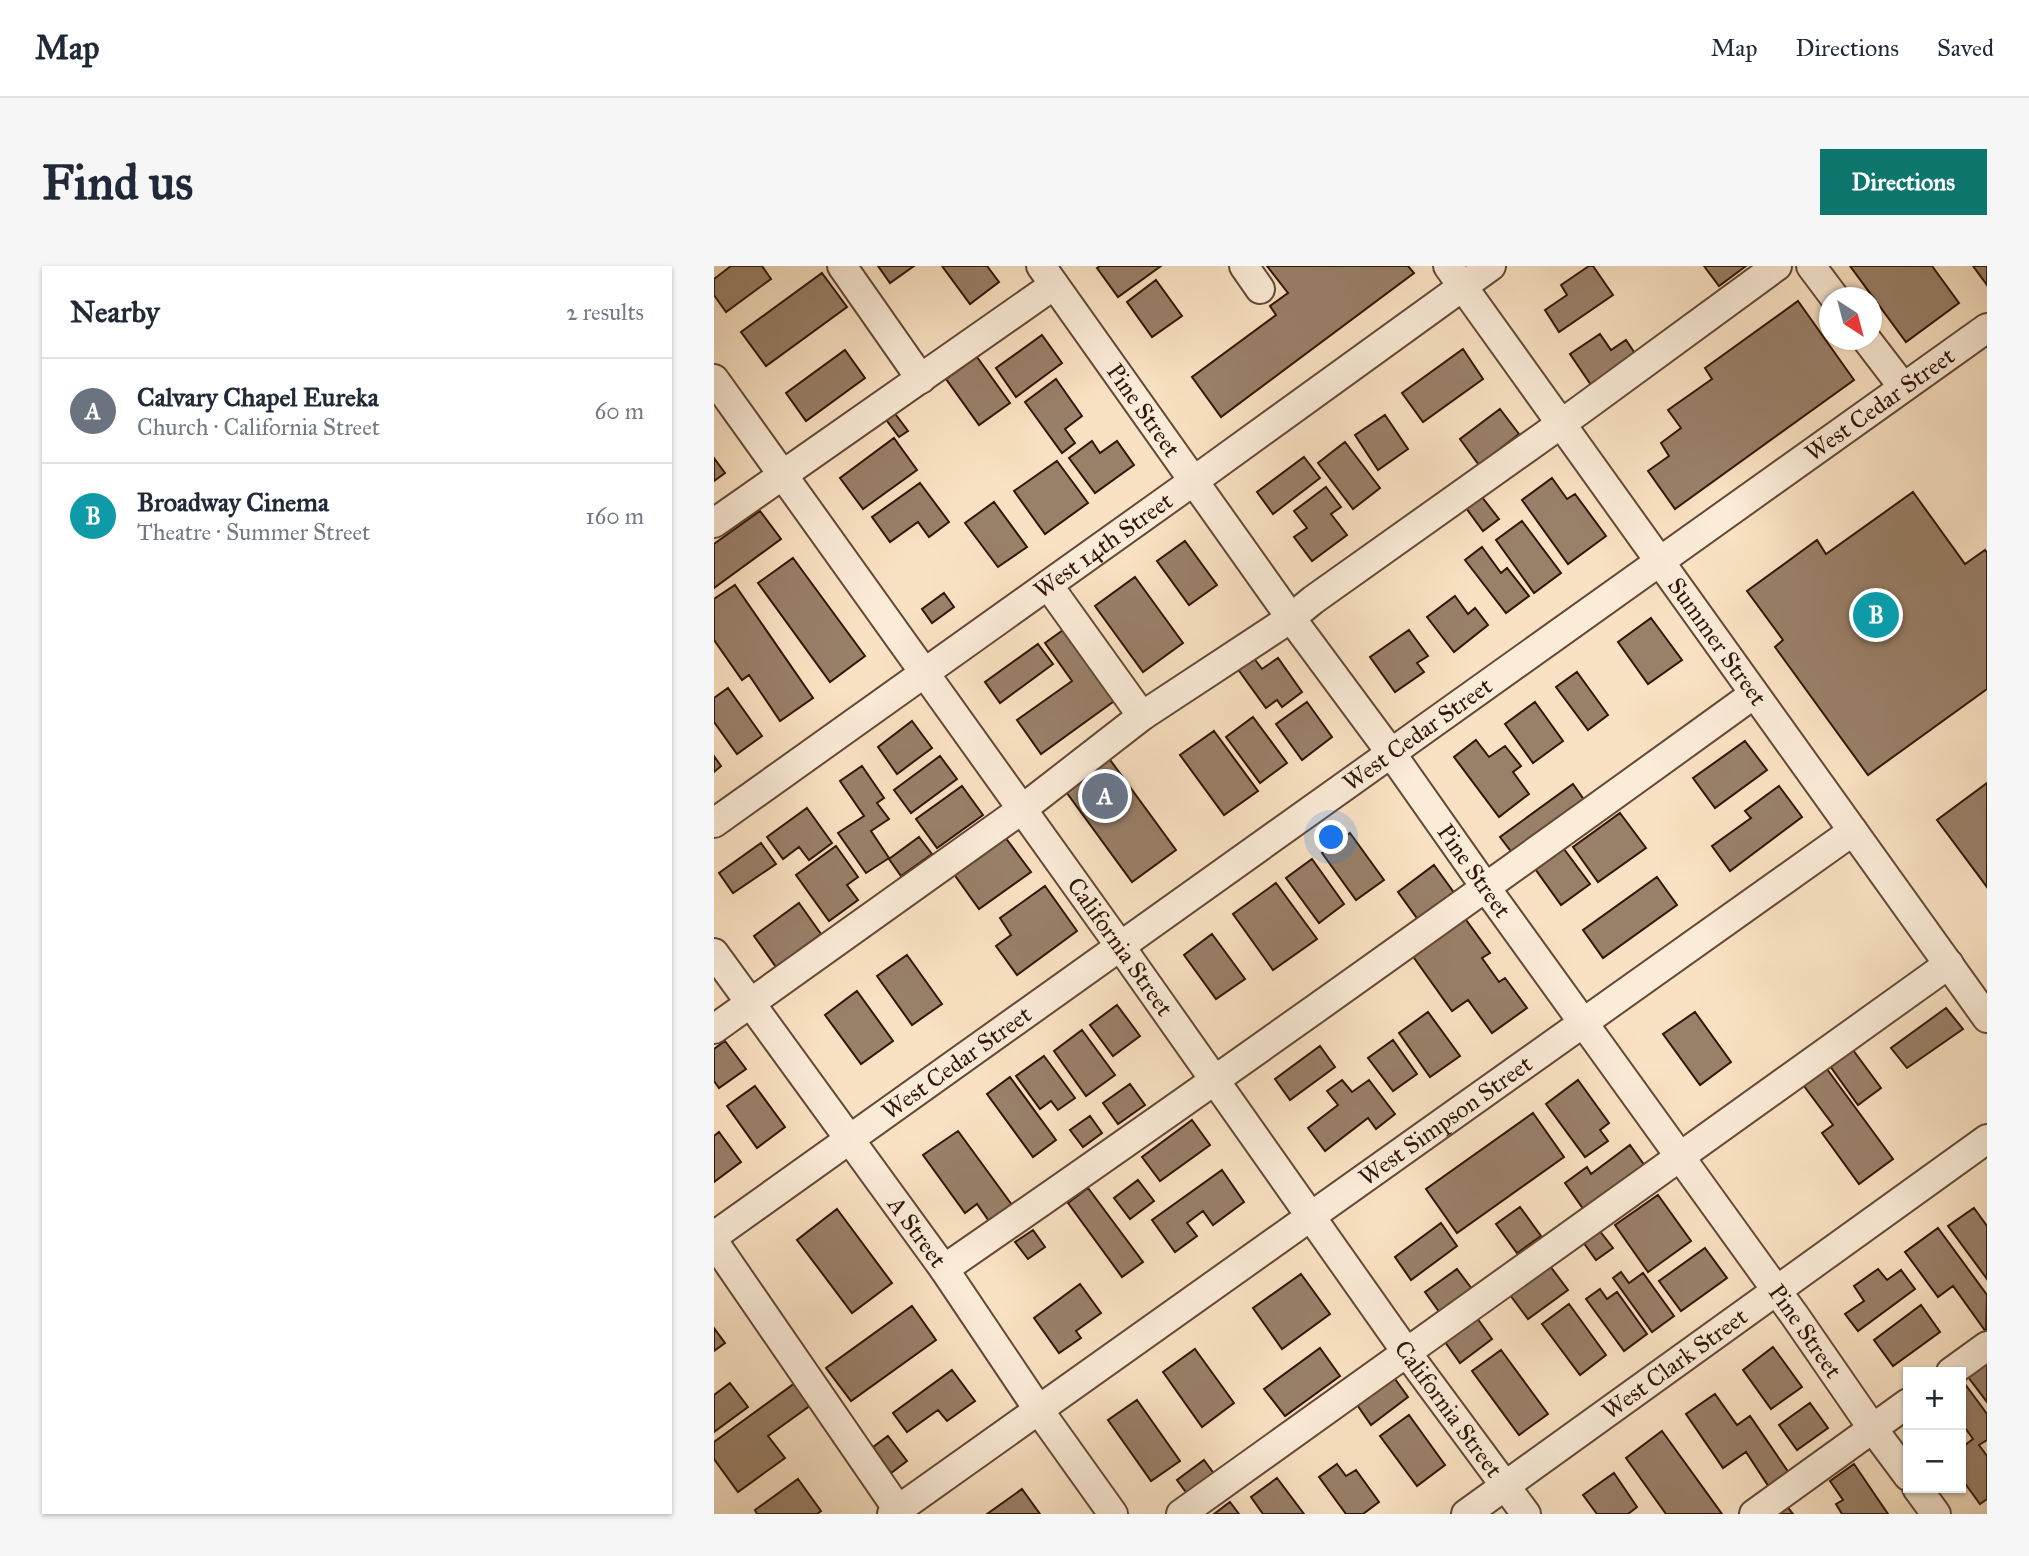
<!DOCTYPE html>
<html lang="en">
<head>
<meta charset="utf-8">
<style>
	body { margin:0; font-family:"IM FELL Great Primer",serif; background:#f6f6f7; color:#1f2937 }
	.controls { position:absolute; right:21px; bottom:21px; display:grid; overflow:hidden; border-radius:0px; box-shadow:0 2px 5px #0004 }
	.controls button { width:63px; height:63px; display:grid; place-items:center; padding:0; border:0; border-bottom:2px solid #e0e1e3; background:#fff; color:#1f2937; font:35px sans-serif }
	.compass { position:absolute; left:1105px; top:21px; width:63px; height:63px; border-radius:50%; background:#fff; box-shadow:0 2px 5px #0004; rotate:144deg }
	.you { position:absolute; left:618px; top:572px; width:24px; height:24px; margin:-18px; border:5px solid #fff; border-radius:50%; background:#1a73e8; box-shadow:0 0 0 10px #1a73e833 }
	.badge { display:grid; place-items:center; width:46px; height:46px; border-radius:50%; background:#0f766e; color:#fff; font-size:23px; font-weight:700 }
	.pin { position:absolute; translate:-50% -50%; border:4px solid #fff; box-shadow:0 2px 7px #0006 }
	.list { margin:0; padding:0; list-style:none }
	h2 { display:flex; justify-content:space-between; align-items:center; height:91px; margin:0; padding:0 28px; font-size:30px }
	h2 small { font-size:23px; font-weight:400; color:#747a83 }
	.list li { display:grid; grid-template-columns:46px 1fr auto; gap:21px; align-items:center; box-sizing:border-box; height:105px; padding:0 28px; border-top:2px solid #e0e1e3 }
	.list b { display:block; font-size:26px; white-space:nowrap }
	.list p { margin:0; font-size:23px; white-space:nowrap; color:#747a83 }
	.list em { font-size:23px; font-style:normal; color:#747a83 }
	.map { position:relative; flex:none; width:1273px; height:1248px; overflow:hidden; border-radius:0px }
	header { display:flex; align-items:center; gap:42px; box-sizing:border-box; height:98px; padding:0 35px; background:#fff; border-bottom:2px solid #e0e1e3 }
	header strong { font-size:33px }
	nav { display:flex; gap:38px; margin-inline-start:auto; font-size:24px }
	.intro { display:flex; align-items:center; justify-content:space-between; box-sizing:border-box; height:168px; padding:0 42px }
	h1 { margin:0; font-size:49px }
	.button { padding:18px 32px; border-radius:0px; background:#0f766e; color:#fff; font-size:24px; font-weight:700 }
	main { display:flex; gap:42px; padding:0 42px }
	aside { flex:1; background:#fff; border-radius:0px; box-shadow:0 2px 5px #0004 }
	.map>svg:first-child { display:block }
	.building { fill:#998069; stroke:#321507; stroke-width:2 }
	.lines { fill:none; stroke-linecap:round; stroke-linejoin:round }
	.minor-casing { stroke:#644836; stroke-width:32 }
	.minor { stroke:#fbecd8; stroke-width:28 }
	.labels { text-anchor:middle; stroke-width:5; stroke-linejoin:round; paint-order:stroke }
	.street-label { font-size:24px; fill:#321507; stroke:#fbecd8 }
</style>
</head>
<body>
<header>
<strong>Map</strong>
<nav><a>Map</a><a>Directions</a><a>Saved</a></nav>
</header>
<div class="intro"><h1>Find us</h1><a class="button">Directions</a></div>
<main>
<aside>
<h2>Nearby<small>2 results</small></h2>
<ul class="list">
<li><span class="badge" style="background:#6b7280">A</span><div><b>Calvary Chapel Eureka</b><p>Church · California Street</p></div><em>60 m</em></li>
<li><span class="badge" style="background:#0f9aa8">B</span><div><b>Broadway Cinema</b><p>Theatre · Summer Street</p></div><em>160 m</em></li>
</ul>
</aside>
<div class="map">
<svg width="1273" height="1248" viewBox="0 0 1273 1248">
	<rect width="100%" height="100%" fill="#f9e2c3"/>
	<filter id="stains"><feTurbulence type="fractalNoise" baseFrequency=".00286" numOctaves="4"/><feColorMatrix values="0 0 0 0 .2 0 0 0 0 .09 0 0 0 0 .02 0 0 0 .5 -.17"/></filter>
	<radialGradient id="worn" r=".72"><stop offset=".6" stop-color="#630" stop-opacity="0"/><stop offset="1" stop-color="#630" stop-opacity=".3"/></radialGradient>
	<path class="building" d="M 17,0 L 48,0 L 57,13 L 12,46 L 0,29 L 0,13 Z
		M 164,0 L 200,0 L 176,17 Z
		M 228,0 L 273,0 L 285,16 L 256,38 Z
		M 386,0 L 447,0 L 404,31 L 383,2 Z
		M 553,0 L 694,0 L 700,7 L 507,151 L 478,111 L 562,49 L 556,40 L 574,27 Z
		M 875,0 L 879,0 L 899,29 L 845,66 L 831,44 L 853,29 L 847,19 Z
		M 990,0 L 1032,0 L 1005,20 Z
		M 1136,0 L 1218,0 L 1245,37 L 1192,76 Z
		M 1259,0 L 1273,0 L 1273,19 Z
		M 108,7 L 133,41 L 52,100 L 27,66 Z
		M 442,14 L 468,50 L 438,71 L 413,36 Z
		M 1084,35 L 1140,114 L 961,243 L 934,205 L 955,190 L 947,177 L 967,162 L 954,144 L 998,113 L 991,102 Z
		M 886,68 L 897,84 L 912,74 L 926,95 L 877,119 L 856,88 Z
		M 328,69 L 348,97 L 302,131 L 282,102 Z
		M 749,83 L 769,113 L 709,156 L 688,127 Z
		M 131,84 L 151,112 L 92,155 L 72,127 Z
		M 263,91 L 296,137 L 265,159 L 232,113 Z
		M 342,113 L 368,150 L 351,163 L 361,177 L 348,187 L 311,136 Z
		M 786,143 L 805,168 L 765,199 L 746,173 Z
		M 179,145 L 194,165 L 185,171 L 170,151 Z
		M 671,149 L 694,183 L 664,204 L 641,169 Z
		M 180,172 L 203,204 L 149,243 L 126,212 Z
		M 378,175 L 386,187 L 403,175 L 420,199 L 381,227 L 355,192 Z
		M 631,176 L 666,222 L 639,243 L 604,197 Z
		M 590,191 L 606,212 L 559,248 L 543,226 Z
		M 0,192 L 11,207 L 0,215 Z
		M 343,195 L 374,237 L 331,268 L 300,225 Z
		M 838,212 L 853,233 L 861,228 L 892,270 L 854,298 L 808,234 Z
		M 206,217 L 235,256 L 215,271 L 204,256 L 176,276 L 158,251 Z
		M 612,221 L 627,241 L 617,248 L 633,269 L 598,295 L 580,271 L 593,262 L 580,245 Z
		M 1199,226 L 1251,298 L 1271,284 L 1273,287 L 1273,423 L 1154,509 L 1061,381 L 1069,374 L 1033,325 L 1103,274 L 1112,288 Z
		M 768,231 L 785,253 L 769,265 L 752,242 Z
		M 280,236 L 313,281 L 284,301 L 251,257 Z
		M 46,245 L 67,273 L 0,322 L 0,278 Z
		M 808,255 L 847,307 L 820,327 L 782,274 Z
		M 471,275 L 503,319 L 475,339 L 443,295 Z
		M 768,281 L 787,307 L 793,302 L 815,330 L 792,347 L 751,294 Z
		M 79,292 L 151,390 L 116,416 L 44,317 Z
		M 421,311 L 469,377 L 429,406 L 381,340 Z
		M 21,319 L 99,432 L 66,455 L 35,409 L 28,414 L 0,374 L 0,333 Z
		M 230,327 L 240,341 L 218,357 L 208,343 Z
		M 741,330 L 754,348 L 761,342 L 774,359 L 740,386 L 713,351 Z
		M 937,352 L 968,394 L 934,418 L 904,376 Z
		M 352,362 L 403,433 L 327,488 L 303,454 L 358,415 L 331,377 Z
		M 695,364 L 714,390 L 703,397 L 710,406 L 681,426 L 656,391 Z
		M 324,378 L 339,398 L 286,437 L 271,416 Z
		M 539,391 L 548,403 L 564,392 L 588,426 L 568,441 L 563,434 L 552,442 L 523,402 Z
		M 863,406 L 894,449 L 874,464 L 842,421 Z
		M 14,422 L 48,470 L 23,488 L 0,456 L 0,432 Z
		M 593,436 L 618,471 L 588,494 L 562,458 Z
		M 821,436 L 849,475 L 819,497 L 791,458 Z
		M 539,451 L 573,497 L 546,517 L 512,471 Z
		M 198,455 L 218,482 L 183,508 L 164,481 Z
		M 500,465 L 544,525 L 510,549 L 466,489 Z
		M 762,474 L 775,491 L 791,480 L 807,500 L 799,506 L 815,528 L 785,551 L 740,491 Z
		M 1031,475 L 1053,504 L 1001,542 L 979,512 Z
		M 0,490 L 7,500 L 0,506 Z
		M 226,490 L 243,513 L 197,547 L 180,524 Z
		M 394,491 L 462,584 L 418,616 L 350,523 Z
		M 148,500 L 170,532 L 163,537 L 175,553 L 157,565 L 175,592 L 152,607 L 124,567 L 150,550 L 126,515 Z
		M 1273,517 L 1273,621 L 1223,554 Z
		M 859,518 L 871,535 L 799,588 L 786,571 Z
		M 248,520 L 269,549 L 223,582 L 202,553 Z
		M 1065,520 L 1088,551 L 1016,605 L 998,580 L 1037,552 L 1031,545 Z
		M 93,542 L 118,577 L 95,594 L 85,581 L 69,593 L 53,571 Z
		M 906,547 L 932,582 L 884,616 L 859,581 Z
		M 288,567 L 317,606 L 265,643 L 237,604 Z
		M 636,567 L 670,614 L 642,634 L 608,587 Z
		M 205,571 L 218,588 L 187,610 L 175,593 Z
		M 47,577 L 62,598 L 19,627 L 5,607 Z
		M 847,579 L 876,618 L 847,639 L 819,600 Z
		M 122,580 L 144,611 L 133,619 L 144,634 L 115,655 L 82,609 Z
		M 598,593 L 630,638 L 605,657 L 572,612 Z
		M 720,599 L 741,628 L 705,655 L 684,626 Z
		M 943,611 L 963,639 L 889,692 L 869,664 Z
		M 562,617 L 603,673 L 559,704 L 519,648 Z
		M 331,620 L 363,665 L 303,709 L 282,680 L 297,669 L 286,652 Z
		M 85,637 L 107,668 L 62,701 L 40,670 Z
		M 750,651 L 776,687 L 768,692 L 785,716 L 791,712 L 813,742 L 778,767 L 754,734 L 738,745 L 698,689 Z
		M 498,668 L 531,713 L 502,733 L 470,689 Z
		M 193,689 L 228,738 L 198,759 L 163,710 Z
		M 143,725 L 179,775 L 147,798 L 111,749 Z
		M 403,739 L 426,770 L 399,790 L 376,759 Z
		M 1232,742 L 1249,763 L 1193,802 L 1177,782 Z
		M 714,746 L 746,790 L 716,811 L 685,767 Z
		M 981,746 L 1017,796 L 986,819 L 949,768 Z
		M 368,764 L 401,809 L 372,830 L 340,785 Z
		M 679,774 L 703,808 L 679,825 L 654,792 Z
		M 11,775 L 32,803 L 5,822 L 0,815 L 0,783 Z
		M 606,780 L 621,801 L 576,834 L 561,813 Z
		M 1139,784 L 1167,822 L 1144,839 L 1116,800 Z
		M 330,790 L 361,832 L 344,844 L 337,835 L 326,843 L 302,810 Z
		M 1110,799 L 1179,893 L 1145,918 L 1108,867 L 1119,859 L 1087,816 Z
		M 296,811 L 342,874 L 319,891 L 273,828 Z
		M 628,814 L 638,826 L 655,814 L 681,848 L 662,863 L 654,852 L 611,885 L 594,862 L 624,839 L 613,825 Z
		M 864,814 L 895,857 L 886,864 L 894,875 L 871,891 L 832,838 Z
		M 416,818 L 431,839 L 404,858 L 389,837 Z
		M 41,820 L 71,861 L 43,882 L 13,840 Z
		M 819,847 L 850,891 L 743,967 L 712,923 Z
		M 376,850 L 388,867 L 369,881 L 356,864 Z
		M 478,854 L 496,879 L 446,915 L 428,891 Z
		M 244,865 L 298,939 L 275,955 L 263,938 L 251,947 L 209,889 Z
		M 5,866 L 27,896 L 0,916 L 0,870 Z
		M 916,879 L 931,900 L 870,944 L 851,917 L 873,901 L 877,908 Z
		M 508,904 L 530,936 L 499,959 L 489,945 L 473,957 L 483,970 L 461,986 L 438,954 Z
		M 424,914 L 440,935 L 416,953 L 400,932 Z
		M 374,922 L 429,996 L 408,1011 L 354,937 Z
		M 944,929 L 977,975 L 934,1006 L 901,959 Z
		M 806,941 L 827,970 L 803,987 L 782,958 Z
		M 1260,942 L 1273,960 L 1273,1013 L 1234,960 Z
		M 123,943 L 178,1017 L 138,1047 L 83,974 Z
		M 727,957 L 743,980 L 697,1014 L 681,991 Z
		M 1224,962 L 1273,1029 L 1272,1066 L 1239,1020 L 1224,1031 L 1191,986 Z
		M 319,964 L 331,981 L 314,993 L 301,976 Z
		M 885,964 L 899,982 L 882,994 L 869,976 Z
		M 991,982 L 1013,1012 L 967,1045 L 945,1015 Z
		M 836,1000 L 854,1024 L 814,1053 L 796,1029 Z
		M 743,1003 L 758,1023 L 726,1047 L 711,1026 Z
		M 1164,1003 L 1173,1014 L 1187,1004 L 1201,1023 L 1144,1065 L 1131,1048 L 1150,1035 L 1140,1020 Z
		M 907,1006 L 915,1017 L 929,1007 L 960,1050 L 938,1066 L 899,1012 Z
		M 587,1008 L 616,1048 L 568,1083 L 539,1042 Z
		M 366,1018 L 387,1047 L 362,1065 L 367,1072 L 345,1087 L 320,1052 Z
		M 886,1023 L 893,1033 L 903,1026 L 933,1068 L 910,1085 L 872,1033 Z
		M 855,1038 L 892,1089 L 866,1109 L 828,1058 Z
		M 1207,1039 L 1226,1066 L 1179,1100 L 1160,1074 Z
		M 198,1040 L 222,1074 L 137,1135 L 112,1102 Z
		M 763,1052 L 778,1073 L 746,1097 L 731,1076 Z
		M 0,1062 L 11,1077 L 0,1085 Z
		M 1059,1081 L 1088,1121 L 1057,1143 L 1029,1104 Z
		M 606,1082 L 626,1110 L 571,1150 L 550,1123 Z
		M 481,1083 L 520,1137 L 488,1161 L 449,1106 Z
		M 787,1084 L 834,1148 L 805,1169 L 758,1105 Z
		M 1273,1097 L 1273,1136 L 1254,1111 Z
		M 238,1104 L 261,1135 L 233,1155 L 224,1144 L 193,1166 L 179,1147 Z
		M 676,1106 L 694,1131 L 657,1159 L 639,1133 Z
		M 1248,1114 L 1273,1148 L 1273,1174 L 1265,1179 L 1273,1190 L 1273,1233 L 1266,1238 L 1247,1212 L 1247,1182 L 1259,1173 L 1247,1156 Z
		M 16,1117 L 34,1141 L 0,1166 L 0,1129 Z
		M 81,1117 L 97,1139 L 54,1170 L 71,1192 L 24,1226 L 0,1193 L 0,1176 Z
		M 1001,1128 L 1023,1159 L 1036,1150 L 1075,1207 L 1055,1221 L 1032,1186 L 1009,1202 L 972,1148 Z
		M 423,1134 L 466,1195 L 437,1215 L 394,1154 Z
		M 1096,1137 L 1114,1162 L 1083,1184 L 1065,1159 Z
		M 695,1149 L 731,1199 L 703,1220 L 666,1170 Z
		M 948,1165 L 1008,1248 L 952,1248 L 912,1192 Z
		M 174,1170 L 193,1195 L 177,1207 L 159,1181 Z
		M 490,1194 L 501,1209 L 474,1229 L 463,1214 Z
		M 623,1198 L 632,1210 L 642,1204 L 665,1236 L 649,1248 L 632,1248 L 605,1211 Z
		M 1140,1198 L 1174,1248 L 1128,1248 L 1122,1238 L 1129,1234 L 1116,1215 Z
		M 900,1207 L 923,1241 L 914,1248 L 883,1248 L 869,1229 Z
		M 563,1212 L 590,1248 L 549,1248 L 537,1231 Z
		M 84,1213 L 107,1245 L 103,1248 L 43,1248 L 41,1244 Z
		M 308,1223 L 326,1248 L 273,1248 Z
		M 516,1236 L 525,1248 L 500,1248 Z
		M 1072,1239 L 1079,1248 L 1060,1248 Z"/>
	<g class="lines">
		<defs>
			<g id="minor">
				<path d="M 128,0 L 207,113"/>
				<path id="s1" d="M 327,0 L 577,352 L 677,487 L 772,622 L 1081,1050 L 1159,1163 L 1194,1210"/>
				<path d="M 530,0 L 546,23"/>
				<path id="s2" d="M 734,0 L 1273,752"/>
				<path d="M 1097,0 L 1121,32"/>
				<path d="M 1153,74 L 1189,121"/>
				<path id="s3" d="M 0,113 L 406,680 L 693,1087 L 812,1248"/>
				<path d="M 0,257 L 340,19"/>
				<path d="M 334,319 L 428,450"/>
				<path id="s4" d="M 0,557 L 481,214 L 777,0"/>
				<path id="s5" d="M 0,687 L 230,1003 L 324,1143 L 399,1248"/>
				<path d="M 0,763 L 307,544 L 428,450 L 577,352 L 599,334 L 865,145 L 1063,0"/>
				<path id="s6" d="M 0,970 L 1273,62"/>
				<path d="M 0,976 L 187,1248"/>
				<path d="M 230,1003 C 503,815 772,622 1040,428"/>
				<path d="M 1237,1106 L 1273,1080"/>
				<path d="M 1203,1222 L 1222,1248"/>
				<path id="s7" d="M 178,1248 L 1139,565"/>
				<path d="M 467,1248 L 1235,698"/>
				<path id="s8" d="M 752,1248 L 1273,873"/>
				<path d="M 1040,1248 L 1194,1137"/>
			</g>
		</defs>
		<use href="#minor" class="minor-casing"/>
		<use href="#minor" class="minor"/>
	</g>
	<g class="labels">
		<g class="street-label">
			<text dy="8" stroke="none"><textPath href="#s6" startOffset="1432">West Cedar Street</textPath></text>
			<text dy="8" stroke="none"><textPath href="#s1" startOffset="177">Pine Street</textPath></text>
			<text dy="8" stroke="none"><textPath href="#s4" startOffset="478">West 14th Street</textPath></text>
			<text dy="8" stroke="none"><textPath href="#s2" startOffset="462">Summer Street</textPath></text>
			<text dy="8" stroke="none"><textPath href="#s6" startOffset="864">West Cedar Street</textPath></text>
			<text dy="8" stroke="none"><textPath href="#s1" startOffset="744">Pine Street</textPath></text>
			<text dy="8" stroke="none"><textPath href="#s3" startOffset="698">California Street</textPath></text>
			<text dy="8" stroke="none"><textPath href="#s6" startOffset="298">West Cedar Street</textPath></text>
			<text dy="8" stroke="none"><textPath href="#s7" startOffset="679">West Simpson Street</textPath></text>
			<text dy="8" stroke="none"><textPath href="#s5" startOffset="345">A Street</textPath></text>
			<text dy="8" stroke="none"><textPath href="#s1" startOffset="1311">Pine Street</textPath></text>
			<text dy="8" stroke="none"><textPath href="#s8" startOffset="257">West Clark Street</textPath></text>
			<text dy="8" stroke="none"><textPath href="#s3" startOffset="1265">California Street</textPath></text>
		</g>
	</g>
	<rect width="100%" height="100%" filter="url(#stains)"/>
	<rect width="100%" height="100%" fill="url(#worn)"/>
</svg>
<div class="controls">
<button>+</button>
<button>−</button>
</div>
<svg class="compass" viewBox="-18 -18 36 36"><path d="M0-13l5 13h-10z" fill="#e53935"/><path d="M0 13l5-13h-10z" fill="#747a83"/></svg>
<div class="you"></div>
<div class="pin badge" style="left:391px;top:530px;background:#6b7280">A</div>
<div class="pin badge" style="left:1162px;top:349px;background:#0f9aa8">B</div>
</div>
</main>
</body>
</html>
